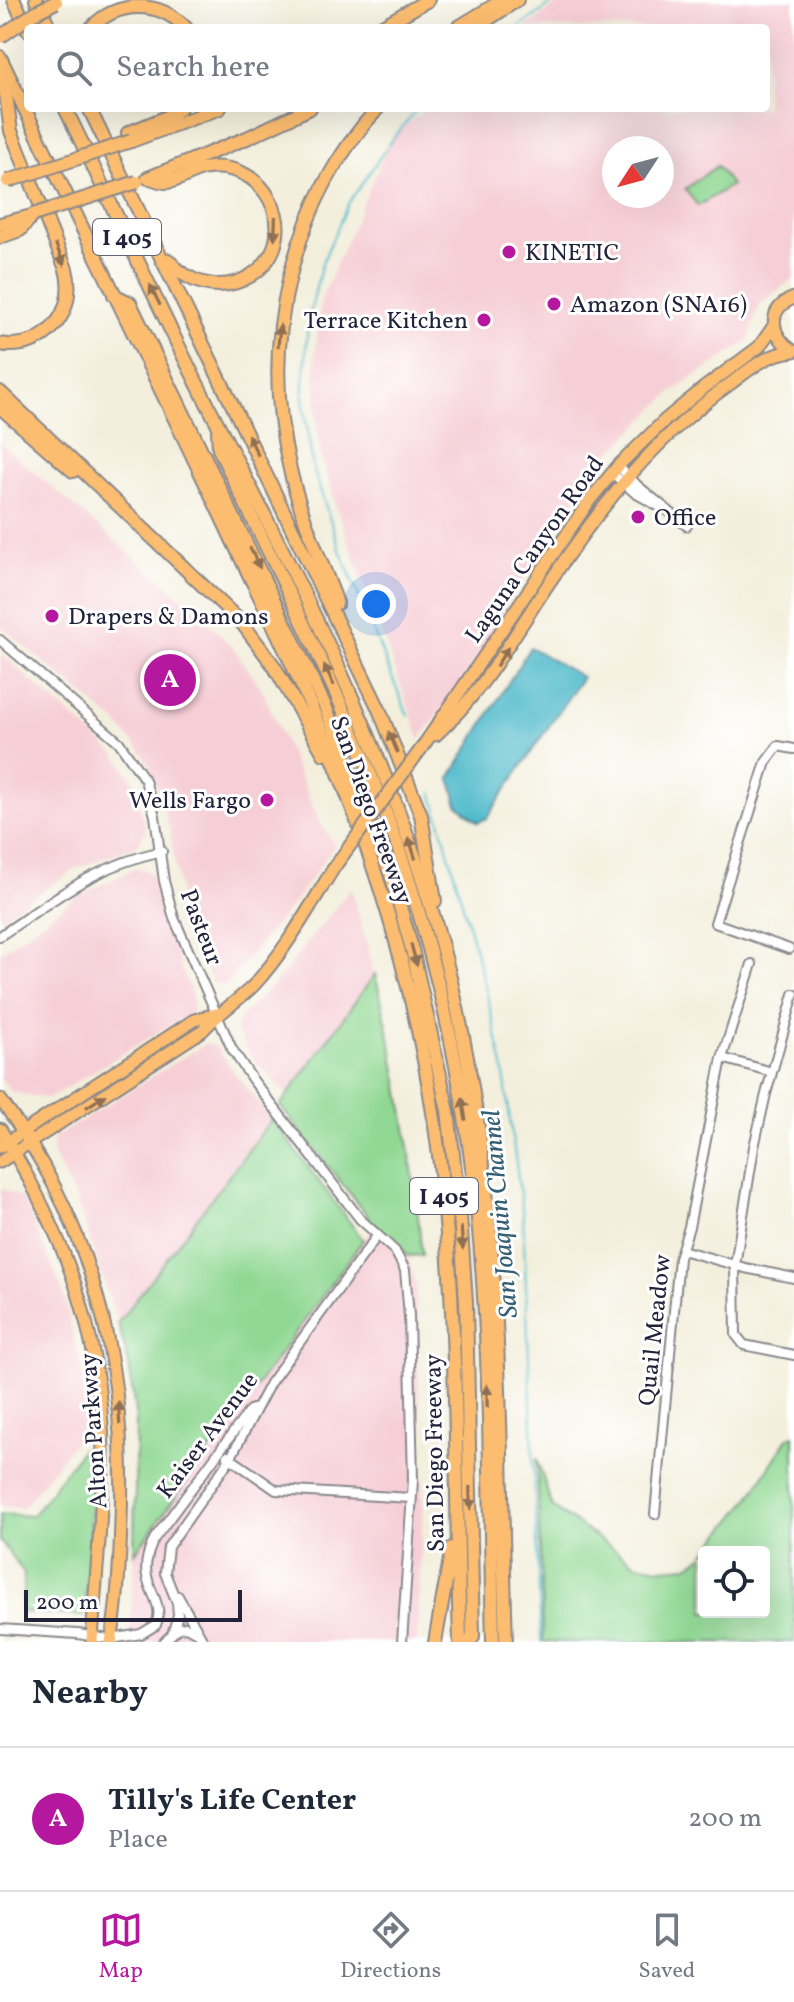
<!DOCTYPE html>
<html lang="en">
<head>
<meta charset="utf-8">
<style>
	body { margin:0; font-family:Vollkorn,serif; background:#f2f2f3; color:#1f2937 }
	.controls { position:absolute; right:24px; bottom:24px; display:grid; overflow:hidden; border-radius:8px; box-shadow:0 8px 32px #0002 }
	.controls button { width:72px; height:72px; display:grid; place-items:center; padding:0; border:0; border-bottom:2px solid #e0e1e3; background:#fff; color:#1f2937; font:40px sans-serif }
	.compass { position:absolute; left:602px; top:136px; width:72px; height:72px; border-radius:50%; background:#fff; box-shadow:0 8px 32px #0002; rotate:234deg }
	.scale { position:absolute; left:24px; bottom:20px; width:218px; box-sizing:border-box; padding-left:8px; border:4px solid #22223b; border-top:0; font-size:22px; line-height:28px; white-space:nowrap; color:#22223b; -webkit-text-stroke:6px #fff; paint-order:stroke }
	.you { position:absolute; left:376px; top:604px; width:28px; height:28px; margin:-20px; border:6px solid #fff; border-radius:50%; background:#1a73e8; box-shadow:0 0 0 12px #1a73e833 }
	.badge { display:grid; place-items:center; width:52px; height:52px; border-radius:50%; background:#b5179e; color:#fff; font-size:26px; font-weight:700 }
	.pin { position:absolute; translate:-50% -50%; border:4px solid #fff; box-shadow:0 2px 8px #0006 }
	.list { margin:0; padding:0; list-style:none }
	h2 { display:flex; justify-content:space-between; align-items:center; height:104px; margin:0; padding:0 32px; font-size:34px }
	h2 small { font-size:26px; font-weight:400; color:#747a83 }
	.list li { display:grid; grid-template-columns:52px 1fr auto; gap:24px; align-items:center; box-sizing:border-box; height:144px; padding:0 32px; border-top:2px solid #e0e1e3 }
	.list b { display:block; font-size:30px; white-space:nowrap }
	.list p { margin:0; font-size:26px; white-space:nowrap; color:#747a83 }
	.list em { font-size:26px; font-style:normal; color:#747a83 }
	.icon { flex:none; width:44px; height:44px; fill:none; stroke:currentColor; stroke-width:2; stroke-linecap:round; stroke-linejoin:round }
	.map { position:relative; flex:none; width:794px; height:1642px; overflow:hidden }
	.search { position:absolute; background:#fff; box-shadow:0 8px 32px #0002; left:24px; right:24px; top:24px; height:88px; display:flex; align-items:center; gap:20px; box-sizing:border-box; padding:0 28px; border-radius:8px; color:#747a83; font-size:30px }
	.sheet { height:248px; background:#fff }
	nav { display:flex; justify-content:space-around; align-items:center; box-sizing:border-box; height:112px; border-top:2px solid #e0e1e3; background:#fff; font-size:22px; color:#747a83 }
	nav a { display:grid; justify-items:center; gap:4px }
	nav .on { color:#b5179e }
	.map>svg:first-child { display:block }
	.built { fill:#f6cfd6; fill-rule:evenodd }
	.green { fill:#90d893; stroke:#597d67; stroke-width:2 }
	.water { fill:#4db9ca; stroke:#386e82; stroke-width:2 }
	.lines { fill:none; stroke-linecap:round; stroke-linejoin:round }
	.stream { stroke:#4db9ca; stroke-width:2 }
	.minor-casing { stroke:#8a888c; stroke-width:12 }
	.major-casing { stroke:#8a888c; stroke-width:15 }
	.highway-casing { stroke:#8a888c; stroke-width:16 }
	.minor { stroke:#fff; stroke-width:8 }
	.major { stroke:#fcbd6f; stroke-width:11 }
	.highway { stroke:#fcbd6f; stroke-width:12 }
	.major-bridge-casing { stroke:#8a888c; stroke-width:15; stroke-linecap:butt }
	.highway-bridge-casing { stroke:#8a888c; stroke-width:16; stroke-linecap:butt }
	.major-bridge { stroke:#fcbd6f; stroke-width:11 }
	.highway-bridge { stroke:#fcbd6f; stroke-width:12 }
	.oneway { fill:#8f7055 }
	.poi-dot { fill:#b5179e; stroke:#fff; stroke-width:3 }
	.labels { text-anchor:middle; stroke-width:6; stroke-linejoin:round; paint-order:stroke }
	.shield { fill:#fff; stroke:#646476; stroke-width:2 }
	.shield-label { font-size:22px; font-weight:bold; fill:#22223b }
	.poi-label { font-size:24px; fill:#22223b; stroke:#fff; text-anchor:start }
	.street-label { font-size:24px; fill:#22223b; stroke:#fff }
	.water-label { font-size:26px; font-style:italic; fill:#335e74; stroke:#fff }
</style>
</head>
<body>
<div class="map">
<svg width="794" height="1642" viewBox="0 0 794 1642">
	<rect width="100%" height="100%" fill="#fff"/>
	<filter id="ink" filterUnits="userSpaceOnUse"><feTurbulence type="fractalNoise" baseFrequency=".0125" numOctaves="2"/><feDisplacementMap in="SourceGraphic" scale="16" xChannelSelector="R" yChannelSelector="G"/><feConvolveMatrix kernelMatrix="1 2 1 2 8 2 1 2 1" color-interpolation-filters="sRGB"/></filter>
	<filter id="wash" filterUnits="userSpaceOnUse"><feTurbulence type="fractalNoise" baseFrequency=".006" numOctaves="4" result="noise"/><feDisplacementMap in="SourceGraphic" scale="32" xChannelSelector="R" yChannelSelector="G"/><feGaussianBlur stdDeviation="1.8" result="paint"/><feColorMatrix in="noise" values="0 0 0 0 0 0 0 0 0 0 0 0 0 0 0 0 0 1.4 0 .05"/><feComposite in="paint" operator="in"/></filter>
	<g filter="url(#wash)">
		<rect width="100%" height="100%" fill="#f3efdc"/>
		<path class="built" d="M 563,0 L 794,0 L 794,278 L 759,305 L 748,341 L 672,392 L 612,451 L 550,534 L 466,675 L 420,739 L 336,506 L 320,452 L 316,407 L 315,354 L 321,300 L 392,136 L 428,108 L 766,108 L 766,28 L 524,28 ZM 614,148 L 662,148 L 662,196 L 614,196 Z
			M 0,443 L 195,609 L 234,649 L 261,687 L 320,823 L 335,845 L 292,905 L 225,986 L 212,982 L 193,937 L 181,900 L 169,826 L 150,766 L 140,750 L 115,721 L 0,626 Z
			M 0,653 L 115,754 L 133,780 L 146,832 L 137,845 L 76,869 L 0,919 Z
			M 135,869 L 146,870 L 152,877 L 159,910 L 193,999 L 193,1011 L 48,1099 L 12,1092 L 0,1078 L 0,953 L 79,895 Z
			M 351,888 L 375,974 L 287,1094 L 253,1059 L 236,1030 L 240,1017 L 279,979 Z
			M 206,1043 L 216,1046 L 233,1071 L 272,1119 L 118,1323 L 76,1199 L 52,1153 L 54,1138 Z
			M 0,1188 L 23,1198 L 62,1289 L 93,1418 L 23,1508 L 0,1506 Z
			M 376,1226 L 392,1239 L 408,1256 L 416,1287 L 423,1508 L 417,1642 L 130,1642 L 134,1554 L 363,1240 Z"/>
		<path class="green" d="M 717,166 L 731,185 L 698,206 L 685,189 Z
			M 375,974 C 398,1067 413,1159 422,1255 L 408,1256 L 392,1239 L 376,1226 L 280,1106 Z
			M 272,1119 L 363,1240 L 134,1554 L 136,1421 L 129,1365 L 118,1323 Z
			M 794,1435 L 794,1642 L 543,1642 L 537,1458 L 552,1507 L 636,1564 L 661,1568 L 688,1566 L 704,1555 L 704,1612 L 764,1612 L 764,1552 L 706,1552 L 749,1499 L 788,1438 Z
			M 83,1448 L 96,1448 L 84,1616 L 22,1612 L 24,1573 L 0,1541 L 0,1514 L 32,1516 Z"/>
		<path class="water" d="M 530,647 L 582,677 L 487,818 L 478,822 L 458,805 L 450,778 Z"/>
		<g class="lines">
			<path class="stream" d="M 518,28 L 557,0
				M 408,716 L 340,550 L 313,468 L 303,399 L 308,321 L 322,263 L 348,204 L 391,141 L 418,108
				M 432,792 L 485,986 L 503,1066 L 523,1216 L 541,1642"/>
		</g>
	</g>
	<g filter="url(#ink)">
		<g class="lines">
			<defs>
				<path id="minor" d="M 618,466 L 638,486 L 687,526
					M 612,473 L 635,493 L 660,507
					M 0,640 L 119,742 L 145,780 L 155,816 L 164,881 L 174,918 L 232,1049 L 252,1079 L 360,1219 L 395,1251 L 405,1270 L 409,1316 L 413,1480 L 402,1642
					M 0,936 C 56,898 94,866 162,851
					M 789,949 L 715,923 L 766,762 L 778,746 L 794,749
					M 794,994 L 766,1094 L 754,1147 L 735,1265 L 736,1335 L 744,1345 L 794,1355
					M 722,1058 L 772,1072
					M 682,1250 L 745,1268 L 794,1278
					M 227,1456 L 276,1490 L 411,1498
					M 655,1514 L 679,1258 L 689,1227 L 722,1058 L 752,964
					M 178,1596 L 204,1642
					M 0,1629 L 78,1634 L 114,1640
					M 172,1634 L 178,1615 L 177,1603 L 165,1573 L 168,1547 L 230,1459 L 270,1383 L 377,1236
					M 111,1639 L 141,1634 L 156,1625 C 164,1606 150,1594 147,1576 C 144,1562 149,1551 154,1539 L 250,1410 L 256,1408
					M 164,1642 L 178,1628 L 186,1627 L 199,1634"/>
				<path id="major" d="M 793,351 C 771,336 765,309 794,298
					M 436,735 C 485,690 514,634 551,580 C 601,505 657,436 730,384 C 750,369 768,353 794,351
					M 421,749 L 590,500 L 618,466 L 665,420 L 705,387 L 759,347 L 773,327
					M 0,1099 C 94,1225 127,1366 121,1521 C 120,1562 118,1602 111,1642
					M 0,1129 C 63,1231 102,1331 103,1452 C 103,1515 95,1579 92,1642
					M 0,1147 L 194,1020 L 216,1014
					M 0,1162 L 202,1031 C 218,1013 237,1002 254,985 C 286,950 310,906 335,866"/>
				<path id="highway" d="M 14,0 L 28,30
					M 36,0 L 50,28
					M 91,28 C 118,0 159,0 186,28
					M 379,28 L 428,0
					M 457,28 L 503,0
					M 475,28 L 517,0
					M 0,57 C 76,217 155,375 230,535 C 259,596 290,656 316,718 C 365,831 404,950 426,1071 C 461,1260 454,1451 460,1642
					M 65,108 C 114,208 159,310 210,409 C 300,583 391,757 442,946 C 504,1177 498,1406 506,1642
					M 89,108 L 379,709 L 421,815 L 435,901
					M 128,133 L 167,117 L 180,108
					M 131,141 L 220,108
					M 148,178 L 247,138 L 310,108
					M 150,178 C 155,179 162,183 167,182 C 179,181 191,172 202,169 C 230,163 257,175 270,200 C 303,263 219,319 168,260
					M 0,224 L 32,216
					M 0,237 L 20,230 L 33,215
					M 114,295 L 130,303 L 325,706 L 392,878 L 412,949 L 448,1111 L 460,1215 L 466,1302 L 473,1637 L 469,1642
					M 0,344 C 45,352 78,312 66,269 L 11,131 L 3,73
					M 0,392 L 242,623 L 274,666 L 324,754
					M 0,407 L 73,471
					M 218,431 L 219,449 C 285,588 358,724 406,871 C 449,1003 474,1142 483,1280 C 491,1400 490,1522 493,1642
					M 337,603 C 320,558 299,512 289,465 C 260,340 291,204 378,108
					M 435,1642 L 452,1548"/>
			</defs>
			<use href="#minor" class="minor-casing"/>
			<use href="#major" class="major-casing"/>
			<use href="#highway" class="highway-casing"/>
			<use href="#minor" class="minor"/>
			<use href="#major" class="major"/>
			<use href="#highway" class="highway"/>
			<defs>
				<path id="major-bridge" d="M 335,866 L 421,749"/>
				<path id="highway-bridge" d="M 0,37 L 36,12 L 56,2
					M 8,181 L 131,141
					M 33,215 L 137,182"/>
			</defs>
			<use href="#major-bridge" class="major-bridge-casing"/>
			<use href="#highway-bridge" class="highway-bridge-casing"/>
			<use href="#major-bridge" class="major-bridge"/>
			<use href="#highway-bridge" class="highway-bridge"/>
		</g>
		<defs><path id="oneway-solid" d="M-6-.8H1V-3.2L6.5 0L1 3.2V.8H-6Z" transform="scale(2)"/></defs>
		<g class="oneway">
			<use href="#oneway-solid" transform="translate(275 228) rotate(92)"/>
			<use href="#oneway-solid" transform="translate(60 255) rotate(69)"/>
			<use href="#oneway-solid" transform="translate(155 295) rotate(-116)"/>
			<use href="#oneway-solid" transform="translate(279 336) rotate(-85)"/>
			<use href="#oneway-solid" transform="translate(253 445) rotate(-116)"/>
			<use href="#oneway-solid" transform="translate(255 558) rotate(64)"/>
			<use href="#oneway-solid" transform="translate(502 657) rotate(-57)"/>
			<use href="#oneway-solid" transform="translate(329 675) rotate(-115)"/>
			<use href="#oneway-solid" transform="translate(393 742) rotate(-113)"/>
			<use href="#oneway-solid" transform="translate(412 848) rotate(-108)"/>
			<use href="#oneway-solid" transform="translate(414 955) rotate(75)"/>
			<use href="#oneway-solid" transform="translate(96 1101) rotate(-33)"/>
			<use href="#oneway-solid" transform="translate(464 1109) rotate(-99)"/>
			<use href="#oneway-solid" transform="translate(462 1238) rotate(86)"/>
			<use href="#oneway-solid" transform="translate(487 1396) rotate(-91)"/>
			<use href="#oneway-solid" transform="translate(119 1413) rotate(-94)"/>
			<use href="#oneway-solid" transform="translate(470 1498) rotate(89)"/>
		</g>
	</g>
	<g class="poi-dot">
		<circle cx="509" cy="252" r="8"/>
		<circle cx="554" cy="304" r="8"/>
		<circle cx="484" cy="320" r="8"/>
		<circle cx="638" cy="517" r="8"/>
		<circle cx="52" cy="616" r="8"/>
		<circle cx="267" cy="800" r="8"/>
	</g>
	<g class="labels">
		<g class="shield">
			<rect x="93" y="219" width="68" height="36" rx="6"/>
			<rect x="410" y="1178" width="68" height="36" rx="6"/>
		</g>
		<g class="shield-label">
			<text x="127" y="245">I 405</text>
			<text x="444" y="1204">I 405</text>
		</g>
		<g class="poi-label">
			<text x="525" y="260">KINETIC</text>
			<text x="570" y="312">Amazon (SNA16)</text>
			<text x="468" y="328" text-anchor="end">Terrace Kitchen</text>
			<text x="654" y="525">Office</text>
			<text x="68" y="624">Drapers &amp; Damons</text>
			<text x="251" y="808" text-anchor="end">Wells Fargo</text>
		</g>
		<g class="street-label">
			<text transform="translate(534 549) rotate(-55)" y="8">Laguna Canyon Road</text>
			<text transform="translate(372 810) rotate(70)" y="8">San Diego Freeway</text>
			<text transform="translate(202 927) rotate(69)" y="8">Pasteur</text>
			<text transform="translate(654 1330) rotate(-84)" y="8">Quail Meadow</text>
			<text transform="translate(93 1431) rotate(-94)" y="8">Alton Parkway</text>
			<text transform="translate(207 1435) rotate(-53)" y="8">Kaiser Avenue</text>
			<text transform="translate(434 1453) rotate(-91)" y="8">San Diego Freeway</text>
		</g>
		<g class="water-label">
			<text transform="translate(499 1214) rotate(-95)" y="9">San Joaquin Channel</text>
		</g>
	</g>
</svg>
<div class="controls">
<button><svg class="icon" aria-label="locate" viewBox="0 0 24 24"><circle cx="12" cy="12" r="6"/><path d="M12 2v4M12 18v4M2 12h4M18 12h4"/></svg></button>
</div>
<svg class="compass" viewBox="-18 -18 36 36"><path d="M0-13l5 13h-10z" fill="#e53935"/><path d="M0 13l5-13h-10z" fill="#747a83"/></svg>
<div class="scale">200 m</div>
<div class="you"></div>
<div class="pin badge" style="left:170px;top:680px">A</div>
<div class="search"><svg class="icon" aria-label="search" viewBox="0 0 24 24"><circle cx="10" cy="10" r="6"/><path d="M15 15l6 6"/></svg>Search here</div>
</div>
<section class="sheet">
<h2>Nearby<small></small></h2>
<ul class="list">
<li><span class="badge">A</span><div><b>Tilly's Life Center</b><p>Place</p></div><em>200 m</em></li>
</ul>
</section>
<nav>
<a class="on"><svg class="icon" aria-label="map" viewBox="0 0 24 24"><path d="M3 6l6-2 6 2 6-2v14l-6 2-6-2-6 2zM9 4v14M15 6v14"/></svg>Map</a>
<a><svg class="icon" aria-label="directions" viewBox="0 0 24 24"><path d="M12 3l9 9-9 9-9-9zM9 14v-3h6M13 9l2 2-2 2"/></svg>Directions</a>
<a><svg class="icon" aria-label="saved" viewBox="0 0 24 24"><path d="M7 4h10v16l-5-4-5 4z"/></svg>Saved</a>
</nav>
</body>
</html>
